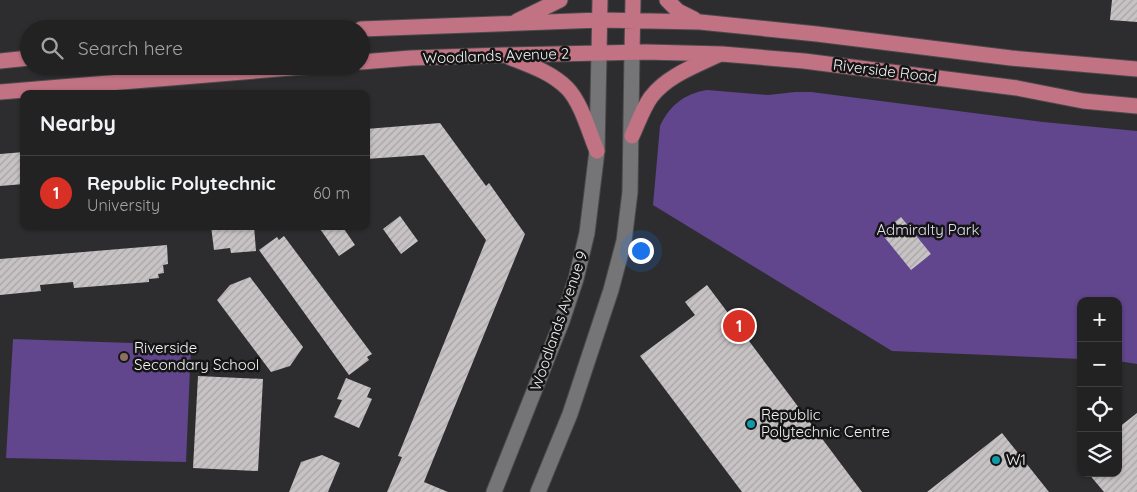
<!DOCTYPE html>
<html lang="en">
<head>
<meta charset="utf-8">
<style>
	body { margin:0; font-family:Quicksand,sans-serif; background:#2a2a2b; color:#f1f3f6 }
	.controls { position:absolute; right:15px; bottom:15px; display:grid; overflow:hidden; border-radius:10px; box-shadow:0 1px 4px #0004 }
	.controls button { width:45px; height:45px; display:grid; place-items:center; padding:0; border:0; border-bottom:1px solid #3f3f41; background:#222223; color:#f1f3f6; font:25px sans-serif }
	.you { position:absolute; left:640px; top:250px; width:18px; height:18px; margin:-12px; border:4px solid #fff; border-radius:50%; background:#1a73e8; box-shadow:0 0 0 8px #1a73e833 }
	.badge { display:grid; place-items:center; width:32px; height:32px; border-radius:50%; background:#d93025; color:#fff; font-size:16px; font-weight:700 }
	.pin { position:absolute; translate:-50% -50%; border:2px solid #fff; box-shadow:0 1px 5px #0006 }
	.list { margin:0; padding:0; list-style:none }
	h2 { display:flex; justify-content:space-between; align-items:center; height:65px; margin:0; padding:0 20px; font-size:21px }
	h2 small { font-size:16px; font-weight:400; color:#a2a4a6 }
	.list li { display:grid; grid-template-columns:32px 1fr auto; gap:15px; align-items:center; box-sizing:border-box; height:75px; padding:0 20px; border-top:1px solid #3f3f41 }
	.list b { display:block; font-size:19px; white-space:nowrap }
	.list p { margin:0; font-size:16px; white-space:nowrap; color:#a2a4a6 }
	.list em { font-size:16px; font-style:normal; color:#a2a4a6 }
	.icon { flex:none; width:28px; height:28px; fill:none; stroke:currentColor; stroke-width:2; stroke-linecap:round; stroke-linejoin:round }
	.map { position:relative; flex:none; width:1137px; height:492px; overflow:hidden }
	.search { position:absolute; background:#222223; box-shadow:0 1px 4px #0004; left:20px; top:20px; width:350px; height:55px; display:flex; align-items:center; gap:12px; box-sizing:border-box; padding:0 18px; border-radius:28px; color:#a2a4a6; font-size:19px }
	.panel { position:absolute; background:#222223; box-shadow:0 1px 4px #0004; left:20px; top:90px; width:350px; height:140px; border-radius:10px }
	.map>svg:first-child { display:block }
	.green { fill:#61458d }
	.building { fill:url(#building-hatch) }
	.lines { fill:none; stroke-linecap:round; stroke-linejoin:round }
	.secondary-casing { stroke:#4b4a4c; stroke-width:17 }
	.primary-casing { stroke:#4b4a4c; stroke-width:17 }
	.secondary { stroke:#757577; stroke-width:15 }
	.primary { stroke:#c27383; stroke-width:15 }
	.education-dot { fill:#8d6e63; stroke:#151516; stroke-width:2 }
	.culture-dot { fill:#0f9aa8; stroke:#151516; stroke-width:2 }
	.labels { text-anchor:middle; stroke-width:5; stroke-linejoin:round; paint-order:stroke }
	.street-label { font-size:15px; fill:#f4f3f5; stroke:#151516 }
	.park-label { font-size:15px; fill:#e3ddf2; stroke:#151516 }
	.poi-label { font-size:15px; fill:#f4f3f5; stroke:#151516; text-anchor:start }
</style>
</head>
<body>
<div class="map">
<svg width="1137" height="492" viewBox="0 0 1137 492">
	<defs>
		<pattern id="building-hatch" width="6" height="6" patternUnits="userSpaceOnUse" patternTransform="scale(1.25)"><rect width="6" height="6" fill="#c7c3c5"/><path d="M-1 1l2-2M0 6l6-6M5 7l2-2" fill="none" stroke="#a8a4a6"/></pattern>
	</defs>
	<rect width="100%" height="100%" fill="#2d2d2f"/>
	<path class="green" d="M 707,90 L 768,95 L 795,92 L 811,92 L 1043,122 L 1137,131 L 1137,364 L 1118,361 L 1118,301 L 1081,301 L 1081,359 L 892,351 L 653,205 L 660,126 C 670,105 684,94 707,90 Z
		M 13,339 L 191,345 L 186,462 L 6,458 Z"/>
	<path class="building" d="M 1112,0 L 1137,0 L 1137,22 L 1110,20 Z
		M 440,123 L 486,186 L 489,183 L 525,234 L 424,482 L 448,492 L 387,492 L 402,457 L 398,456 L 486,240 L 424,155 L 366,159 L 366,129 Z
		M 24,152 L 24,184 L 0,186 L 0,154 Z
		M 400,216 L 418,241 L 401,254 L 383,229 Z
		M 901,217 L 931,254 L 911,270 L 881,233 Z
		M 211,226 L 254,226 L 256,251 L 231,253 L 230,248 L 214,250 Z
		M 318,226 L 342,226 L 355,245 L 339,256 Z
		M 284,236 L 372,354 L 367,357 L 369,360 L 349,375 L 259,250 L 277,237 L 279,240 Z
		M 167,245 L 168,264 L 163,265 L 164,273 L 158,274 L 159,278 L 149,279 L 149,282 L 74,288 L 73,282 L 40,285 L 41,291 L 0,295 L 0,259 Z
		M 250,277 L 303,347 L 290,366 L 271,372 L 217,300 L 230,285 Z
		M 707,285 L 862,492 L 742,492 L 640,356 L 695,315 L 685,302 Z
		M 198,376 L 263,379 L 258,471 L 193,468 Z
		M 346,378 L 371,388 L 367,397 L 372,399 L 359,428 L 334,417 L 342,400 L 337,399 Z
		M 1137,413 L 1137,492 L 1104,492 L 1088,473 L 1118,473 L 1118,428 Z
		M 1002,433 L 1049,492 L 927,492 Z
		M 322,455 L 340,463 L 328,492 L 289,492 L 301,462 Z"/>
	<g class="lines">
		<defs>
			<path id="secondary" d="M 494,492 L 562,321 L 576,279 L 587,233 L 597,151 L 599,53
				M 538,492 L 570,414 L 611,290 L 624,241 L 630,192 L 632,52"/>
			<path id="primary" d="M 667,0 L 678,11 L 694,19
				M 517,21 L 560,0
				M 361,29 L 600,20 L 700,22 L 817,34 L 1011,58 L 1137,69
				M 632,52 L 633,0
				M 599,53 L 600,0
				M 509,57 C 529,65 551,72 567,88 C 581,102 589,132 597,151
				M 0,61 L 29,58
				M 361,62 L 411,58 L 505,55 L 646,52 L 722,54 L 804,61 L 1017,88 L 1083,101 L 1137,106
				M 0,92 L 315,66
				M 632,136 C 638,123 643,108 651,97 C 667,76 695,66 718,55"/>
		</defs>
		<use href="#secondary" class="secondary-casing"/>
		<use href="#primary" class="primary-casing"/>
		<use href="#secondary" class="secondary"/>
		<use href="#primary" class="primary"/>
	</g>
	<circle class="education-dot" cx="124" cy="357" r="5"/>
	<g class="culture-dot">
		<circle cx="751" cy="424" r="5"/>
		<circle cx="996" cy="460" r="5"/>
	</g>
	<g class="labels">
		<g class="street-label">
			<text transform="translate(496 56) rotate(-2)" y="5">Woodlands Avenue 2</text>
			<text transform="translate(885 71) rotate(7)" y="5">Riverside Road</text>
			<text transform="translate(559 321) rotate(-71)" y="5">Woodlands Avenue 9</text>
		</g>
		<g class="park-label">
			<text x="928" y="235">Admiralty Park</text>
		</g>
		<g class="poi-label">
			<text x="134" y="353">Riverside<tspan x="134" dy="17">Secondary School</tspan></text>
			<text x="761" y="420">Republic<tspan x="761" dy="17">Polytechnic Centre</tspan></text>
			<text x="1006" y="465">W1</text>
		</g>
	</g>
</svg>
<div class="controls">
<button>+</button>
<button>−</button>
<button><svg class="icon" aria-label="locate" viewBox="0 0 24 24"><circle cx="12" cy="12" r="6"/><path d="M12 2v4M12 18v4M2 12h4M18 12h4"/></svg></button>
<button><svg class="icon" aria-label="layers" viewBox="0 0 24 24"><path d="M12 4l9 5-9 5-9-5zM3 14l9 5 9-5"/></svg></button>
</div>
<div class="you"></div>
<div class="pin badge" style="left:739px;top:326px">1</div>
<div class="search"><svg class="icon" aria-label="search" viewBox="0 0 24 24"><circle cx="10" cy="10" r="6"/><path d="M15 15l6 6"/></svg>Search here</div>
<section class="panel">
<h2>Nearby<small></small></h2>
<ul class="list">
<li><span class="badge">1</span><div><b>Republic Polytechnic</b><p>University</p></div><em>60 m</em></li>
</ul>
</section>
</div>
</body>
</html>
